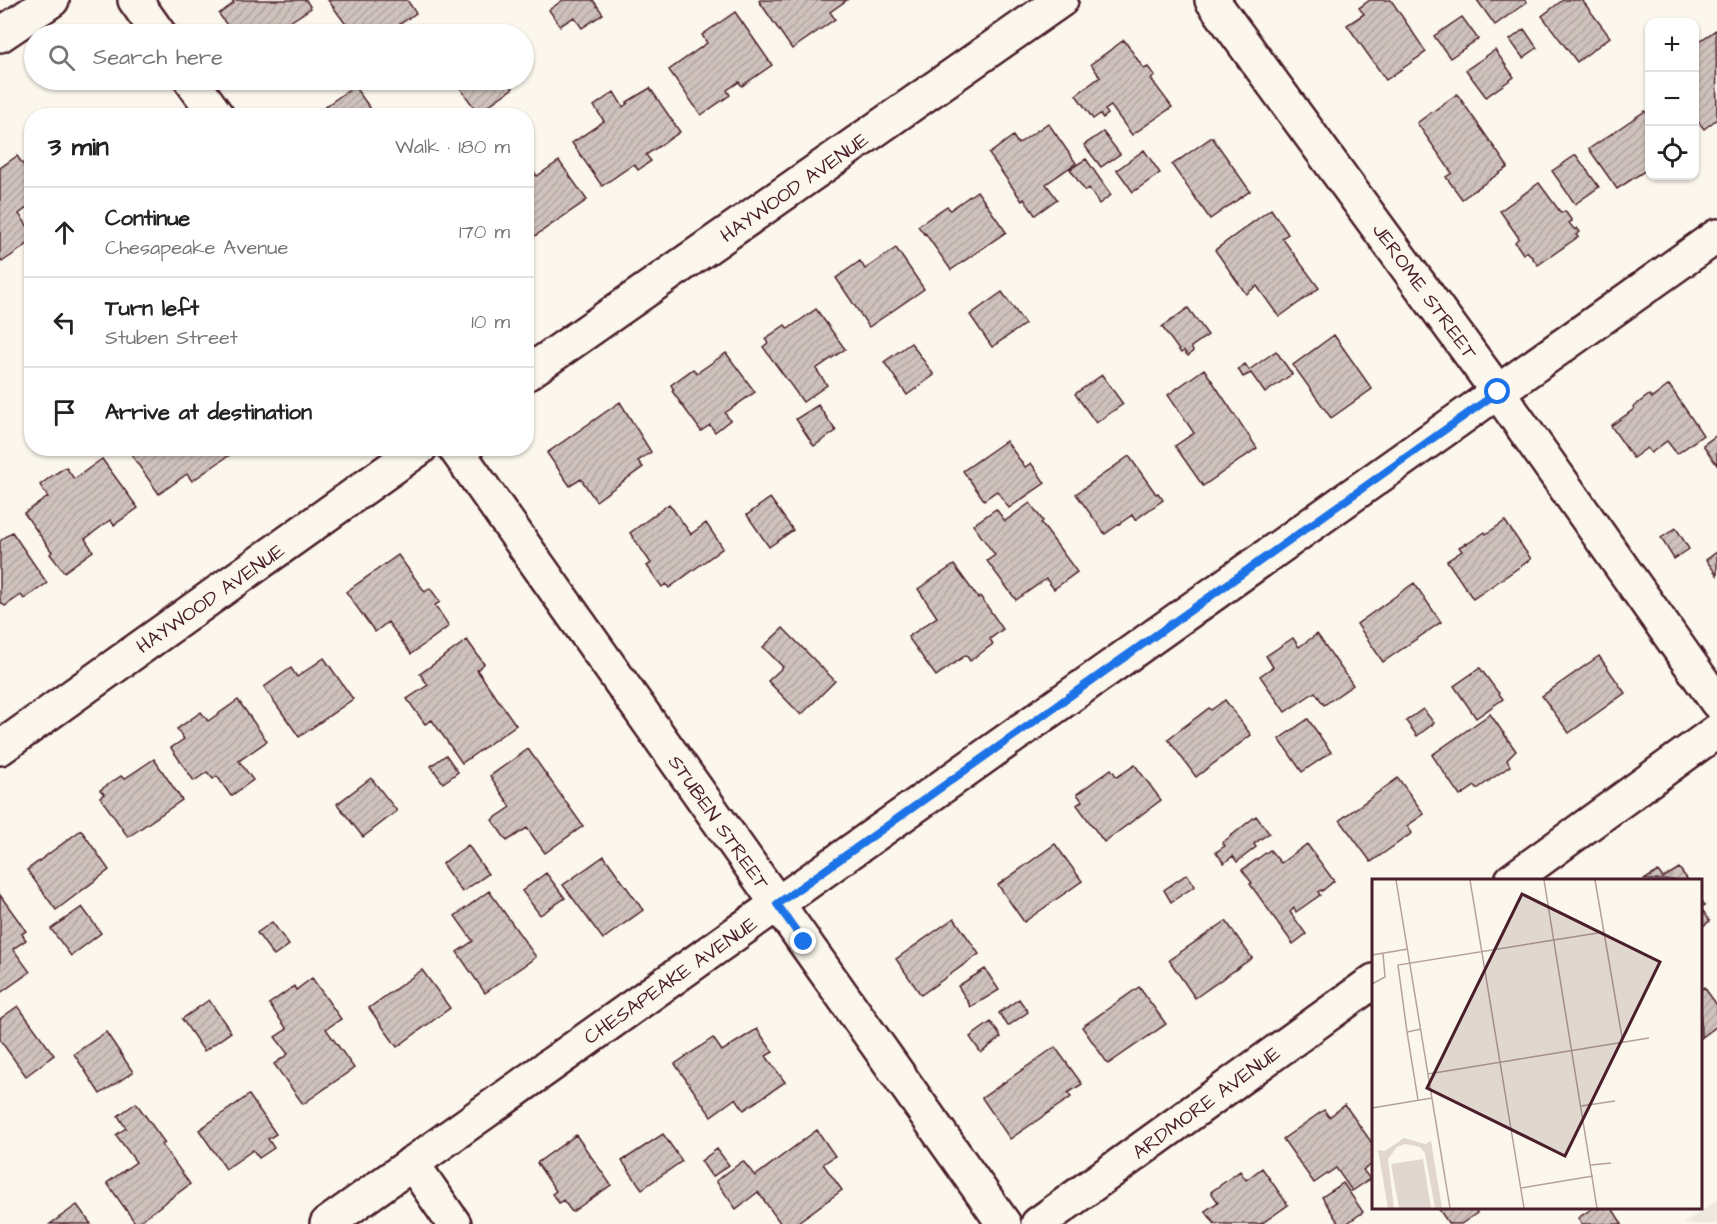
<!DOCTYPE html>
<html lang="en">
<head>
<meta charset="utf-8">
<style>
	body { margin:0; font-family:"Architects Daughter",sans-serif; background:#f2f2f2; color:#222 }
	.controls { position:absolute; right:18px; top:18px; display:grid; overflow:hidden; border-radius:12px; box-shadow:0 2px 4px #0004 }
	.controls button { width:54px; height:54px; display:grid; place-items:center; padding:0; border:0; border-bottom:2px solid #e0e0e0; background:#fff; color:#222; font:30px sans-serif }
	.stop { position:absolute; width:18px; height:18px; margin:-14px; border:4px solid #1a73e8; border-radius:50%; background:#fff }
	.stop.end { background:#1a73e8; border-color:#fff; box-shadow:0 2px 6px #0008 }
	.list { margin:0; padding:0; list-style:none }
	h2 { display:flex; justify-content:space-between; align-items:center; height:78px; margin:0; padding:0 24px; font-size:26px }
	h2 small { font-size:20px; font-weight:400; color:#767676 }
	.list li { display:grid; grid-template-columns:39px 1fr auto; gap:18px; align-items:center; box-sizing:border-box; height:90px; padding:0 24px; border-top:2px solid #e0e0e0 }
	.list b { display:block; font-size:22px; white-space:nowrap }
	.list p { margin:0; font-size:20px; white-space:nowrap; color:#767676 }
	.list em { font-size:20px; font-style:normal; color:#767676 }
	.icon { flex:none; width:33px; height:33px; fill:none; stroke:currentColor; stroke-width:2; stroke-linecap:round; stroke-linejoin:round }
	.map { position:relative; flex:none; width:1717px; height:1224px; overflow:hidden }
	.search { position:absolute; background:#fff; box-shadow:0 2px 4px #0004; left:24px; top:24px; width:510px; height:66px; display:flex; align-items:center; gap:15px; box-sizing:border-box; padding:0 21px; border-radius:33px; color:#767676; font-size:22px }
	.panel { position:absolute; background:#fff; box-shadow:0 2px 4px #0004; left:24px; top:108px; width:510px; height:348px; border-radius:24px }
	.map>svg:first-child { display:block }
	.built { fill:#eee7de }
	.building { fill:url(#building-hatch); stroke:#4a1f2b; stroke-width:1.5 }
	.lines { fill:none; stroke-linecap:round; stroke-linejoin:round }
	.street-casing { stroke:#4a1f2b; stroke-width:38 }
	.secondary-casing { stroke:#4a1f2b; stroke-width:38 }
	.street { stroke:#fbf7ec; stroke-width:33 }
	.secondary { stroke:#fbf7ec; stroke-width:33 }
	.route { stroke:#1a73e8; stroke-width:8 }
	.labels { text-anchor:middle; stroke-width:4.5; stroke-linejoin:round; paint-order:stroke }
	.street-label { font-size:20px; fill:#4a1f2b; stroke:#fbf7ec }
	.inset-road { fill:none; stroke:#b4a19f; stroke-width:1.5 }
	.view { fill:#4a1f2b; fill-opacity:0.15; stroke:#4a1f2b; stroke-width:3 }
	.inset-edge { fill:none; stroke:#4a1f2b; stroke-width:3 }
</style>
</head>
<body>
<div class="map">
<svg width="1717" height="1224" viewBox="0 0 1717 1224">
	<defs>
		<pattern id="building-hatch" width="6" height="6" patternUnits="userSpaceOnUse" patternTransform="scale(1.5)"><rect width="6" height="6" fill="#cfc2bc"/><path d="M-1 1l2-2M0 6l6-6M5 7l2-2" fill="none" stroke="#b3a6a2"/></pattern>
	</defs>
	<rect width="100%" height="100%" fill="#fbf7ec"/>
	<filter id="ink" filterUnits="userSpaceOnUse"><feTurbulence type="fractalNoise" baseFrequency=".0167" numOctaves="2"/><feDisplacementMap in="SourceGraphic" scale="12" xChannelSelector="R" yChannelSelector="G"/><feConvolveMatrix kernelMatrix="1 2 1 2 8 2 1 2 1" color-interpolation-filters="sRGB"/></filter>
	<g filter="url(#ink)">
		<path class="built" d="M 1717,1200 L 1717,1224 L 1683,1224 Z"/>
		<path class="building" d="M 231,0 L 306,0 L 311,8 L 290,22 L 298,34 L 233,34 L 219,14 L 234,3 Z
			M 328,0 L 407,0 L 416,13 L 385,34 L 353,34 Z
			M 563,0 L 593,0 L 603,14 L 582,28 L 574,17 L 560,26 L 549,10 Z
			M 760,0 L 847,0 L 830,12 L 835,19 L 792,49 L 759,1 Z
			M 1370,0 L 1391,0 L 1426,52 L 1386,80 L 1347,25 L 1364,14 L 1359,8 Z
			M 1477,0 L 1525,0 L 1527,2 L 1495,25 Z
			M 1563,0 L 1582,0 L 1610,37 L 1577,62 L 1542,16 Z
			M 735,12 L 772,65 L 742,86 L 739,82 L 727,90 L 730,95 L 701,115 L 669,70 L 707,43 L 702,35 Z
			M 1462,17 L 1478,39 L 1450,58 L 1434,36 Z
			M 1524,29 L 1537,48 L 1523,58 L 1510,40 Z
			M 1716,30 L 1717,119 L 1704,129 L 1694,116 L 1694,75 L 1697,74 L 1694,71 L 1694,45 Z
			M 1124,40 L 1144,69 L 1148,67 L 1155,76 L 1151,79 L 1172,107 L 1132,135 L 1111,106 L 1105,110 L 1108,114 L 1103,118 L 1100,114 L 1093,119 L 1076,95 L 1100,77 L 1091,64 Z
			M 1495,50 L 1514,77 L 1486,97 L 1466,70 Z
			M 400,80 L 420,80 L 407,90 Z
			M 457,80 L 506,80 L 513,88 L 478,113 L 455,81 Z
			M 354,86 L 376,116 L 326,116 L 321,110 Z
			M 650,88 L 680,132 L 646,155 L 651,161 L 638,170 L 634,164 L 602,186 L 572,143 L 604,121 L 594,106 L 614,92 L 623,107 L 628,103 L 627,102 Z
			M 1457,94 L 1508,167 L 1462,199 L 1446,177 L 1452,173 L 1417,123 Z
			M 1645,111 L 1650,118 L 1650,174 L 1646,170 L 1617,189 L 1589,149 Z
			M 1048,123 L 1076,163 L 1046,184 L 1057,199 L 1035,215 L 1024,199 L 1022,201 L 989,154 L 1013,136 L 1018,144 Z
			M 1103,132 L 1120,154 L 1101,167 L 1084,145 Z
			M 1212,137 L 1250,191 L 1210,219 L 1172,165 Z
			M 1144,150 L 1160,173 L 1133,192 L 1117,170 Z
			M 1576,155 L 1599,187 L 1575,204 L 1552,171 Z
			M 17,156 L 32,177 L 32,212 L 28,207 L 19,214 L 32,232 L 32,241 L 2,262 L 0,258 L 0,168 Z
			M 1086,159 L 1111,195 L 1099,204 L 1089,188 L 1085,191 L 1070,169 Z
			M 559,161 L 587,200 L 526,242 L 526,162 L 537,176 Z
			M 1539,183 L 1561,213 L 1565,211 L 1572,221 L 1569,223 L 1575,230 L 1577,228 L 1580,232 L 1576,235 L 1578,237 L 1538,265 L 1527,251 L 1523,254 L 1515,242 L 1519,238 L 1500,211 Z
			M 977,191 L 1006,232 L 951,270 L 925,233 L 924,234 L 918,226 L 947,206 L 950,210 Z
			M 1271,209 L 1288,234 L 1282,238 L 1319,288 L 1279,317 L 1257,286 L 1246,294 L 1215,250 Z
			M 896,248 L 924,289 L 869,327 L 836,278 L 860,261 L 865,269 Z
			M 1002,292 L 1025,324 L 992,347 L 970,315 Z
			M 1188,308 L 1208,335 L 1191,347 L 1193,351 L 1188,356 L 1184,351 L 1181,353 L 1162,327 Z
			M 816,309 L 845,349 L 816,369 L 827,385 L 803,402 L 763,347 L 768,343 L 765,339 L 785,325 L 788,329 Z
			M 1334,335 L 1372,389 L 1331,418 L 1293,365 Z
			M 911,343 L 934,375 L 907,395 L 884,362 Z
			M 1276,351 L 1292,374 L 1265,393 L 1251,373 L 1243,377 L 1238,369 L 1245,364 L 1249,370 Z
			M 726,353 L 755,392 L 725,413 L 730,420 L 715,432 L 710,425 L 701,431 L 672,391 L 674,390 L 671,385 L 693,369 L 697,373 Z
			M 1204,369 L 1257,448 L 1203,486 L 1175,446 L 1194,433 L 1168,395 Z
			M 1102,375 L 1123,404 L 1096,423 L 1075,394 Z
			M 1669,385 L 1703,435 L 1677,454 L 1667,441 L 1651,453 L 1647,448 L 1633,458 L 1611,426 L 1634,409 L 1633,407 L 1649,395 L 1652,398 Z
			M 620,402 L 651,452 L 638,461 L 643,467 L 596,501 L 581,479 L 570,486 L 547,453 Z
			M 818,405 L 836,431 L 814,446 L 796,419 Z
			M 1717,435 L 1717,465 L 1703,445 Z
			M 1006,441 L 1025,467 L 1031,463 L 1045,483 L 1009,508 L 997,491 L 984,500 L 963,471 Z
			M 143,448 L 228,448 L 231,454 L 192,481 L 187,474 L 159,494 L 132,456 Z
			M 1129,456 L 1156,494 L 1158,493 L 1163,500 L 1135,520 L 1132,515 L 1105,534 L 1076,494 Z
			M 102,459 L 138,508 L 114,525 L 110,520 L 85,539 L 93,551 L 64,572 L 50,554 L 52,552 L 24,513 L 48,497 L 40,485 L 53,475 L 66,467 L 74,479 Z
			M 770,498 L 793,530 L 769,547 L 747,515 Z
			M 1030,503 L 1043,521 L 1041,523 L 1077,572 L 1054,589 L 1046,579 L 1016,600 L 987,561 L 995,555 L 973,525 L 996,509 L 1005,521 Z
			M 669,504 L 691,534 L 706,523 L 723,548 L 669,588 L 666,584 L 662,587 L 647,566 L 651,563 L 630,533 Z
			M 1505,521 L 1531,559 L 1473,599 L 1447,561 L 1462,551 L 1459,547 L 1466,543 L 1467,544 L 1485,532 L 1486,534 Z
			M 1676,528 L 1689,549 L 1674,559 L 1661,538 Z
			M 12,532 L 47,583 L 24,599 L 21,595 L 5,606 L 0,602 L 0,541 Z
			M 1717,552 L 1717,575 L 1706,560 Z
			M 398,555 L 425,592 L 430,588 L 440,602 L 435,605 L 449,626 L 411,654 L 388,622 L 375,632 L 346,592 Z
			M 954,565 L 978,598 L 980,596 L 1003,629 L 990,639 L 993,644 L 970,661 L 966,655 L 936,676 L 908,637 L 937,617 L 918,589 Z
			M 1414,583 L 1441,622 L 1383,662 L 1357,624 Z
			M 783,628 L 835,681 L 801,715 L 768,681 L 783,667 L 763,647 Z
			M 1317,634 L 1353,685 L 1324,705 L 1315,692 L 1285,712 L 1260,676 L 1273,667 L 1266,656 L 1293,638 L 1299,647 Z
			M 467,640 L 484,664 L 477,670 L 516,725 L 462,763 L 432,720 L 425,724 L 407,699 L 428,685 L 420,674 Z
			M 1599,656 L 1625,693 L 1569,733 L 1542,696 Z
			M 324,658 L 353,699 L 299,737 L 264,687 L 291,668 L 297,677 Z
			M 1480,668 L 1503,699 L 1476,718 L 1454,686 Z
			M 238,700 L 267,741 L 239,761 L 253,780 L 231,796 L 217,776 L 213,779 L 207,772 L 194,781 L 171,748 L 184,739 L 177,729 L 201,712 L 208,721 Z
			M 1225,700 L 1251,735 L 1196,777 L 1168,739 L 1209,708 L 1211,710 Z
			M 1423,709 L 1434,723 L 1417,736 L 1406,721 Z
			M 1490,714 L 1516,751 L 1507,760 L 1510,766 L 1477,789 L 1475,786 L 1460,796 L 1432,755 Z
			M 1308,719 L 1331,752 L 1302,772 L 1279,739 Z
			M 528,749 L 583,826 L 545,853 L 527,828 L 507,841 L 492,820 L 511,807 L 490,776 Z
			M 446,755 L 458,772 L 443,783 L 431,766 Z
			M 154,759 L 182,800 L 128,837 L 100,797 L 104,794 L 100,790 L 121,776 L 124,779 Z
			M 1135,765 L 1161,800 L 1104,842 L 1077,805 L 1082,801 L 1077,794 L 1111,769 L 1117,777 Z
			M 371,778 L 397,811 L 363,837 L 337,804 Z
			M 1398,778 L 1424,814 L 1407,826 L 1412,833 L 1371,862 L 1340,820 Z
			M 1256,816 L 1269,833 L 1254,844 L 1256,847 L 1237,862 L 1233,856 L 1224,863 L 1216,852 L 1225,846 L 1222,843 Z
			M 81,830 L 109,870 L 56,910 L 27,870 Z
			M 1055,844 L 1082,881 L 1024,922 L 998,885 Z
			M 1307,844 L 1334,881 L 1322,891 L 1321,890 L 1318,892 L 1320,895 L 1296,912 L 1294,908 L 1290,912 L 1306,934 L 1293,944 L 1250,884 L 1252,883 L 1242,870 L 1270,850 L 1281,863 Z
			M 468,845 L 488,874 L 462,892 L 442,864 Z
			M 604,856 L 643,910 L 603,939 L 563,885 Z
			M 1679,868 L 1688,880 L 1644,880 L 1658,871 L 1663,878 Z
			M 546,873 L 565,898 L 540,915 L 522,891 Z
			M 1187,874 L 1195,886 L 1171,902 L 1164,890 Z
			M 489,891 L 536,957 L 485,993 L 457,952 L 473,941 L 455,916 Z
			M 0,895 L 26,931 L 22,934 L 26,940 L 13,949 L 30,972 L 0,993 Z
			M 1700,899 L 1705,905 L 1701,908 L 1710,921 L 1700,928 Z
			M 82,907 L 101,933 L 71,956 L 51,929 Z
			M 954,918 L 979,954 L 921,995 L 896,959 Z
			M 1226,921 L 1252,958 L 1195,998 L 1169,960 Z
			M 272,922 L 289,945 L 274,956 L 257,933 Z
			M 985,969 L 999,990 L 971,1007 L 958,986 Z
			M 422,970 L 450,1008 L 397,1047 L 369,1008 Z
			M 312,978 L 341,1019 L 326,1029 L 354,1068 L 303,1104 L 274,1064 L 288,1054 L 275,1037 L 287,1029 L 269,1004 L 294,986 L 296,990 Z
			M 1139,987 L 1166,1024 L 1108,1064 L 1082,1027 Z
			M 1704,987 L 1717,1005 L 1717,1026 L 1701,1038 L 1700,990 Z
			M 1019,999 L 1028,1012 L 1008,1026 L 999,1013 Z
			M 209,1000 L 231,1032 L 204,1051 L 182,1019 Z
			M 18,1006 L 54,1055 L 26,1076 L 0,1040 L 0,1019 Z
			M 991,1022 L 1001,1037 L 981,1053 L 970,1037 Z
			M 757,1029 L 773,1052 L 766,1056 L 785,1082 L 744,1110 L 736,1098 L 711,1116 L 675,1064 L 713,1038 L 722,1051 Z
			M 106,1032 L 133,1072 L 100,1094 L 74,1054 Z
			M 1055,1047 L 1082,1084 L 1068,1093 L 1071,1097 L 1010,1139 L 982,1098 Z
			M 249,1095 L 276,1134 L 268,1139 L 274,1148 L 259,1158 L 253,1150 L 226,1169 L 199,1130 Z
			M 136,1103 L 165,1143 L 162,1145 L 190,1184 L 136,1224 L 107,1183 L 136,1162 L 116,1135 L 126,1128 L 118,1116 Z
			M 1345,1105 L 1374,1146 L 1374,1163 L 1363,1170 L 1370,1179 L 1352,1191 L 1336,1168 L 1314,1183 L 1283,1139 L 1324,1110 L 1329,1117 Z
			M 817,1130 L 835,1156 L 823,1164 L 842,1190 L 795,1224 L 781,1224 L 758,1192 L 736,1209 L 716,1181 L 743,1161 L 755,1176 Z
			M 663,1134 L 682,1161 L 642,1189 L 622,1161 Z
			M 576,1135 L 611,1185 L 572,1212 L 563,1200 L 559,1203 L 552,1194 L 556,1191 L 537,1163 Z
			M 717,1149 L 729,1165 L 712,1177 L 701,1161 Z
			M 1262,1168 L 1288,1205 L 1261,1224 L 1215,1224 L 1205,1211 L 1218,1202 L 1211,1192 L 1240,1171 L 1246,1180 Z
			M 1343,1183 L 1363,1212 L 1346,1224 L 1339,1224 L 1322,1197 Z
			M 77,1205 L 91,1224 L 50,1224 Z
			M 1438,1208 L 1474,1208 L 1477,1213 L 1461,1224 L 1449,1224 Z
			M 1593,1208 L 1612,1208 L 1622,1224 L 1582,1224 L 1578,1218 Z"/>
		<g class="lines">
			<defs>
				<path id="street" d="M 135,0 L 159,34
					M 1212,0 L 1498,392 L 1717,702
					M 0,35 L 52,0
					M 191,80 L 217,116
					M 526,374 L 1061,0
					M 455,448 L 1004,1224
					M 0,748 L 420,448
					M 1512,880 L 1717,731
					M 412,1163 L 454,1224
					M 1038,1224 L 1374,981"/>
				<path id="secondary" d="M 327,1224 L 1717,236"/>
			</defs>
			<use href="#street" class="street-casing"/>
			<use href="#secondary" class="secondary-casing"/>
			<use href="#street" class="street"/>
			<use href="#secondary" class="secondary"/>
		</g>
	</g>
	<g class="lines" filter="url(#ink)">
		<path class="route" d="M 804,942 L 777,904 L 1498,392"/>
	</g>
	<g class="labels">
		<g class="street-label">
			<text transform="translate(794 187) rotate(-35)" y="7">HAYWOOD AVENUE</text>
			<text transform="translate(1425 291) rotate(54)" y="7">JEROME STREET</text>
			<text transform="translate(210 598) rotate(-35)" y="7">HAYWOOD AVENUE</text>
			<text transform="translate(719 822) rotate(55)" y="7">STUBEN STREET</text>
			<text transform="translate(670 980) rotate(-35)" y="7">CHESAPEAKE AVENUE</text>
			<text transform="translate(1206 1102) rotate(-36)" y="7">ARDMORE AVENUE</text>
		</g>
	</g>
	<g transform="translate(1372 879)">
		<rect width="330" height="330" fill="#fbf7ec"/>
		<path d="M 32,259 L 53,265 L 59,262 L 70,329 L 63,329 L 53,274 L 48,268 L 33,265 L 25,268 L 16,280 L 22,329 L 16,329 L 6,271 L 13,272 ZM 51,280 L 59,329 L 27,329 L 19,285 Z" fill="#e2d7d0"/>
		<path class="inset-road" d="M 24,1 L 78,329M 98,1 L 152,329M 172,1 L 225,329M 223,1 L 251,164M 0,76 L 36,70M 0,105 L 13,98 L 11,74M 35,153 L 26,86 L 232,53M 56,195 L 277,159M 46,221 L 35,153 L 49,150M 209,227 L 243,222M 0,229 L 60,219M 219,286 L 239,284M 149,309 L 221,297"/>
		<path class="view" d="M 150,15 L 288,83 L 193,277 L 55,209 Z"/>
		<rect width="330" height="330" class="inset-edge"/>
	</g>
</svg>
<div class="controls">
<button>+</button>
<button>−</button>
<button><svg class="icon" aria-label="locate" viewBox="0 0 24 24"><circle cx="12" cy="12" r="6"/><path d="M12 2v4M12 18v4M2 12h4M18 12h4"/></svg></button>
</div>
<div class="stop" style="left:1498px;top:392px"></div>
<div class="stop end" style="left:804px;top:942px"></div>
<div class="search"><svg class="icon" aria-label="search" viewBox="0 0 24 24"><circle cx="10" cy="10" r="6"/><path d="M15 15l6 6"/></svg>Search here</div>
<section class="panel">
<h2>3 min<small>Walk · 180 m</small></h2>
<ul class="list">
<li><svg class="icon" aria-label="ahead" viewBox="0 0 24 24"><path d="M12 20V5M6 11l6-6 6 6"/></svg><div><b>Continue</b><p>Chesapeake Avenue</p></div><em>170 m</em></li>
<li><svg class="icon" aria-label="left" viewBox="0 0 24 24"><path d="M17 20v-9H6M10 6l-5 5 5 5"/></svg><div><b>Turn left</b><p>Stuben Street</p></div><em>10 m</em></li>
<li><svg class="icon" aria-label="arrive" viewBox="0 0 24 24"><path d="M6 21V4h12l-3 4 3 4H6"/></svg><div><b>Arrive at destination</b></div></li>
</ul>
</section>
</div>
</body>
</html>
